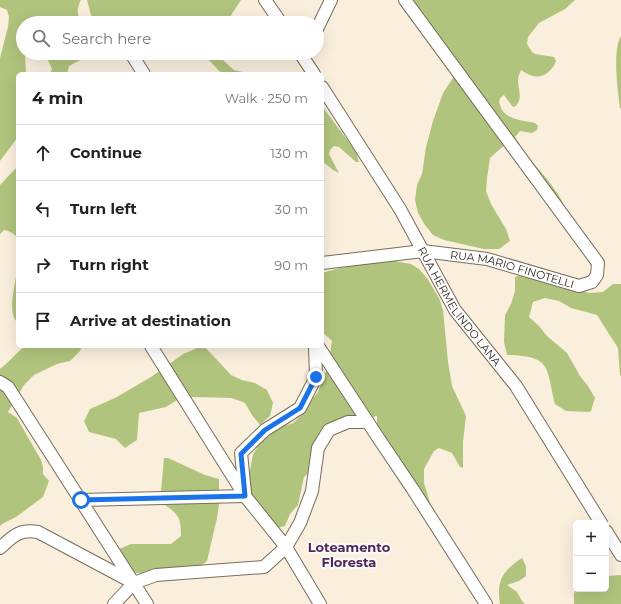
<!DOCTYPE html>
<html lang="en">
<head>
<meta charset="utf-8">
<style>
	body { margin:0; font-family:Montserrat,sans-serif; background:#f2f2f2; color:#222 }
	.controls { position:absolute; right:12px; bottom:12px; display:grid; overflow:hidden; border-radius:6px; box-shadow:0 4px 16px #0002 }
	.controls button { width:36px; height:36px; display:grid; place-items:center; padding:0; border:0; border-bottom:1px solid #e0e0e0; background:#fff; color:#222; font:20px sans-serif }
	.stop { position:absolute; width:12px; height:12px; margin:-9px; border:3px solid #1a73e8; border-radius:50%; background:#fff }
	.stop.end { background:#1a73e8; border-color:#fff; box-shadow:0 1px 4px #0008 }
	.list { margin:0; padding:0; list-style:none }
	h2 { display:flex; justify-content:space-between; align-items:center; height:52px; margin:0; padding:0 16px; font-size:17px }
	h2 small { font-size:13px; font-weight:400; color:#767676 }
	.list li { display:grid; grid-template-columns:26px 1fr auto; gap:12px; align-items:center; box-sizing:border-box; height:56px; padding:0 16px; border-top:1px solid #e0e0e0 }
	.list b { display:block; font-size:15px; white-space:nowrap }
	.list em { font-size:13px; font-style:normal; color:#767676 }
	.icon { flex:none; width:22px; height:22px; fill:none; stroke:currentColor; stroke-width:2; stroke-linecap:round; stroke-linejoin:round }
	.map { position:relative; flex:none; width:621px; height:604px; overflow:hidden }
	.search { position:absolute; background:#fff; box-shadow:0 4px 16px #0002; left:16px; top:16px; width:308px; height:44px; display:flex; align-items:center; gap:10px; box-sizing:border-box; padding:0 14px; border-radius:22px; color:#767676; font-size:15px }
	.panel { position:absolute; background:#fff; box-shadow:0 4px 16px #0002; left:16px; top:72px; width:308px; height:276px; border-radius:6px }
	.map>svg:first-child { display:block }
	.forest { fill:#b1c47d }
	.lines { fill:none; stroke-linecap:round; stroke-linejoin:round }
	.minor-casing { stroke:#776d5d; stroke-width:14 }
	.minor { stroke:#fff; stroke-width:12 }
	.route { stroke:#1a73e8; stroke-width:5 }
	.labels { text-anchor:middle; stroke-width:3.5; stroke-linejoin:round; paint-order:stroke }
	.street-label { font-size:11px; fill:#2e2923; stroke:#fdfdfd }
	.quarter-label { font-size:13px; font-weight:bold; fill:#522457; stroke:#fdfdfd }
</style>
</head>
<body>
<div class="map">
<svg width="621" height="604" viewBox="0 0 621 604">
	<rect width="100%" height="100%" fill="#faefdd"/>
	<path class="forest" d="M 0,0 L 81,0 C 76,10 77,14 82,23 L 23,23 L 23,53 L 25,53 L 26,74 L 18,74 L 18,117 L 17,119 L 16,126 L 18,126 L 18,137 L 0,161 L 0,58 L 8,27 L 9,17 L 7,10 L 0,7 Z
		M 87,0 L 241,0 L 226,23 L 93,23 Z
		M 398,0 L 575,0 L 565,9 L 539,23 L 528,37 L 527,44 L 532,52 L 535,54 L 554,57 L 556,61 C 553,70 543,79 533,76 C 529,75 524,72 521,70 C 520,73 518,76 518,80 C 518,90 524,100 514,107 L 512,106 L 504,95 C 500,98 498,100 500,105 C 504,120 522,120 535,123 L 538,126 L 537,130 L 532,133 L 520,131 L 515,137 C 518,141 520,146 523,150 C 537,169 565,195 568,218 L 508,142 L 490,158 L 487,178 L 486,191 L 491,204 L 506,229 L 510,241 L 499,249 L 484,249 L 444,240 L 433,235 L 425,225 L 418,213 L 415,200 L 417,185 L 422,174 L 426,147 L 433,121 L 443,93 L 455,75 L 422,34 Z
		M 621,36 L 621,109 L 620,108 C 618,91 612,51 621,36 Z
		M 45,53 L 89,53 L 86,57 L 69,66 L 67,74 L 50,74 L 52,69 Z
		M 187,53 L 215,53 L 234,70 L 251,74 L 222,74 L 205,56 L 198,57 Z
		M 322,106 L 356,152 L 359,162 L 356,162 L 339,147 L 334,146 L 330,150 L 329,154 L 339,173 L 333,170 L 322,161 Z
		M 18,166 L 18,239 C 14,233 10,231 4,230 L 0,234 L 0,185 Z
		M 18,254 L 18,323 C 6,312 16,284 17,269 C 17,263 16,259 18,254 Z
		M 391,259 L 394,261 L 411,264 L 419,269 L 427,278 L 439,298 L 443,310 L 448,362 L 452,386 L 466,416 L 463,442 L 463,468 L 460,467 L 452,453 L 439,448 L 434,451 L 424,469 L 424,483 L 433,512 L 377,424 L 377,416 L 338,424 L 314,468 L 304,477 L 298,505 L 290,514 L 285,526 L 272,529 L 249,496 L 248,481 L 253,454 L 260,443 L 280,427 L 293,423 L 303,414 L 310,402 L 318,392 L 328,366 L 332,341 L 330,339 L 322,332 L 322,273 L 340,268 Z
		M 527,273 L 589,293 L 603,292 L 613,284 L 621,284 L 621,376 L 620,375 L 618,348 L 597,315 L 571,308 L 559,301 L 545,298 L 533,302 L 529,317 L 539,326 L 547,336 L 567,353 L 580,376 L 588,386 L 595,398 L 591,411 L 589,412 L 566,411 L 555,404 C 546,367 552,356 507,355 L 504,342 L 505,315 L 511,304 L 515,291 L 515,277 Z
		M 25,346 L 82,346 L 80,351 L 70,361 L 57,364 L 34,375 L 24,385 L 8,412 L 17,418 L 41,460 L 43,467 L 43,474 L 49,481 L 43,497 L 16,517 L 2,524 L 0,526 L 0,369 C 9,362 16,353 25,346 Z
		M 199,346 L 204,346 L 231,375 L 242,380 L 255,383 L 267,390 L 273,403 L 270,416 L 260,425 L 252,415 L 245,403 L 232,398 L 192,397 L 179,399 L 166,407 L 139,413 L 137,440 L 125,448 L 116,439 L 89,432 L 84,421 L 90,409 L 115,398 L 151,377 L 183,354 L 195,349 Z
		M 164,458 L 168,458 L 205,475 L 219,479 L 219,505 L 217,518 L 207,561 L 197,569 L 144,574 L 130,572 L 119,564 L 119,549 L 131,544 L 171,544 L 181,536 C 181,518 179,514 163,504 L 161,491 Z
		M 522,558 L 526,566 L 526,576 L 519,581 L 507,585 L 517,592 L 522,601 L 525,604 L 500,604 C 496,581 503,570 522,558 Z
		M 621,575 L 621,604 L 574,604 L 574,594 L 576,589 L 606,589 L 606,576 Z"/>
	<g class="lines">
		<defs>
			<g id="minor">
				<path d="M 265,0 L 281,23"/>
				<path d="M 317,29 L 331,0"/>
				<path d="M 300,53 L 314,74"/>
				<path d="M 132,55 L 144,74"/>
				<path id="s1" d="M 322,87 L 400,209 L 455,310 L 516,386 L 601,523"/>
				<path id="s2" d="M 322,263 L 423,251 L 487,259 L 579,286 L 592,282 L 597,275 L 598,263 L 405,0"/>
				<path d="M 151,346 L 245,496 L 286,547 L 320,604"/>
				<path d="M 318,346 L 377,436 L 412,488 L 486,604"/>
				<path d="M 0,382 L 8,387 L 147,604"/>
				<path d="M 245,493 L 241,453 L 265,430 L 300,408 L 316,377 L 315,346"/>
				<path d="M 81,500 L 245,496"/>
				<path d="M 606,531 L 621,555"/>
				<path d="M 0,548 C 13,536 19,529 38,532 L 132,582"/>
				<path d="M 114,604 L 134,583 L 156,575 L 264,567 L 286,547 L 300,523 L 312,491 L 318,448 L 329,430 L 348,422 L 368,422"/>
			</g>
		</defs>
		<use href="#minor" class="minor-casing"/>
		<use href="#minor" class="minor"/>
	</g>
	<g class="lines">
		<path class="route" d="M 81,500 L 245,496 L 241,454 L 265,430 L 300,408 L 316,377"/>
	</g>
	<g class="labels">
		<g class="street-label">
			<text dy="4" stroke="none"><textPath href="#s2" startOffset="193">RUA MARIO FINOTELLI</textPath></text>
			<text dy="4" stroke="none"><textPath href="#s1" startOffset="259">RUA HERMELINDO LANA</textPath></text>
		</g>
		<g class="quarter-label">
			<text x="349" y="552">Loteamento<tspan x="349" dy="15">Floresta</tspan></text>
		</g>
	</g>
</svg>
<div class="controls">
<button>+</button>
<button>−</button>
</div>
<div class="stop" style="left:81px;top:500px"></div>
<div class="stop end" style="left:316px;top:377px"></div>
<div class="search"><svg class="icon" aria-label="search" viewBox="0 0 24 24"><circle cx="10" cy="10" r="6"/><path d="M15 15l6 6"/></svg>Search here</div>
<section class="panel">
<h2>4 min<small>Walk · 250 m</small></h2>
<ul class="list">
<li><svg class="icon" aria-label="ahead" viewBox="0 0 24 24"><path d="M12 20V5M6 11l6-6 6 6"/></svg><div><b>Continue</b></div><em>130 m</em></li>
<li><svg class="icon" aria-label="left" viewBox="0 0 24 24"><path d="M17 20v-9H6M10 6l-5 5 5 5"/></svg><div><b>Turn left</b></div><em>30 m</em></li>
<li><svg class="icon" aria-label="right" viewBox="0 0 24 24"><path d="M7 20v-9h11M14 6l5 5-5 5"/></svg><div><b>Turn right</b></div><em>90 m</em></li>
<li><svg class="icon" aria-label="arrive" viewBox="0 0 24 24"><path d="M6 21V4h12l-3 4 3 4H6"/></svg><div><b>Arrive at destination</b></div></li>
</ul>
</section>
</div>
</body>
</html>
